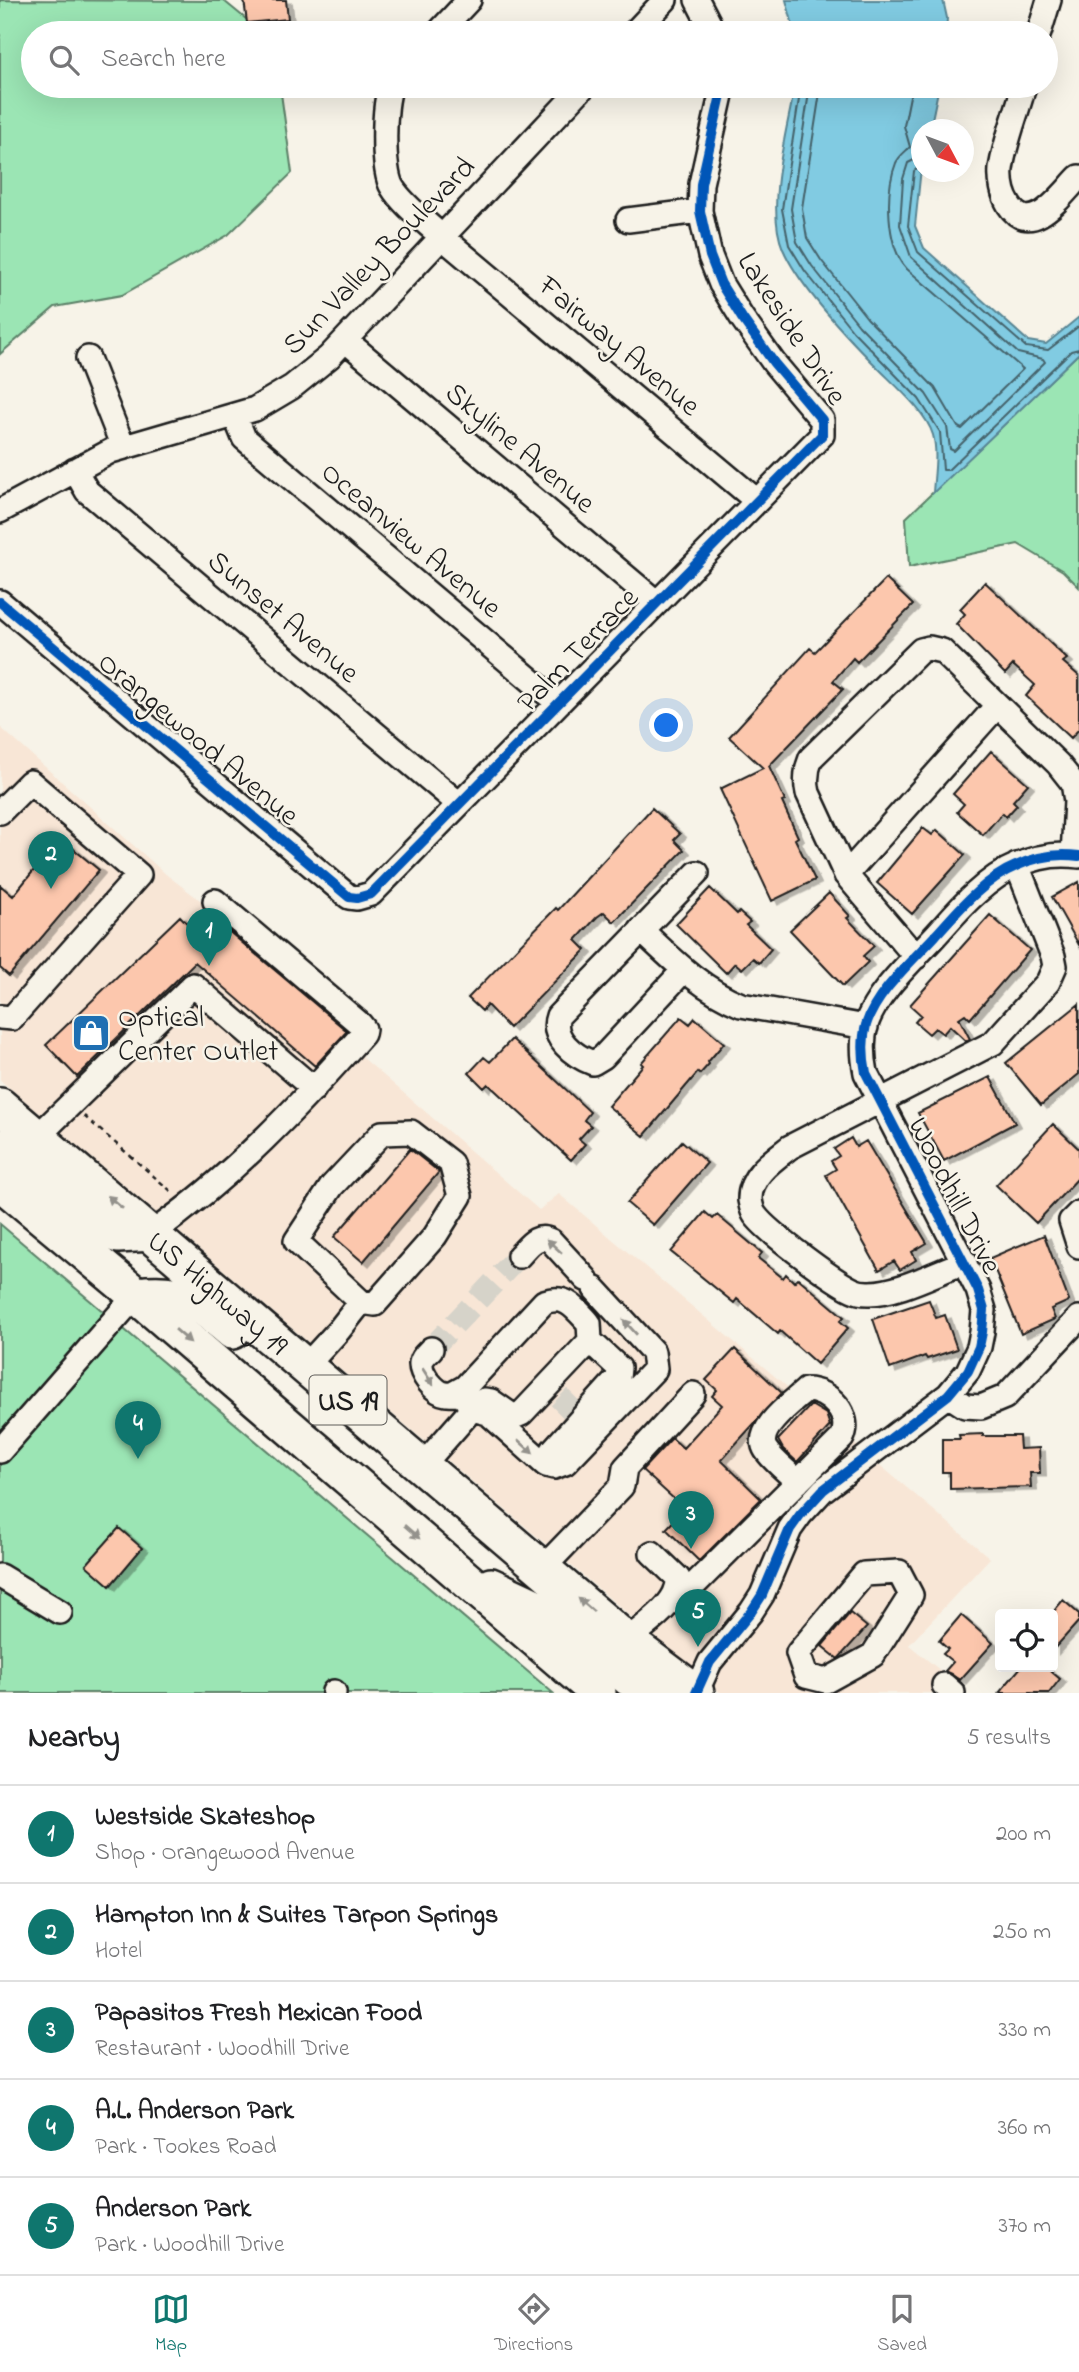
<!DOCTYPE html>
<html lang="en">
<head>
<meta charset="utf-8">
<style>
	body { margin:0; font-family:"Indie Flower",sans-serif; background:#f6f6f6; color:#202124 }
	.controls { position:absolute; right:21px; bottom:21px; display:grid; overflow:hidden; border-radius:7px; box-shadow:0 7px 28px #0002 }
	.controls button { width:63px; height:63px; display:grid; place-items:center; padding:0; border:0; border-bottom:2px solid #e0e0e0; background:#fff; color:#202124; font:35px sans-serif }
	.compass { position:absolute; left:911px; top:119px; width:63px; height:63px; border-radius:50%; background:#fff; box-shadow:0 7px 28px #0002; rotate:131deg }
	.you { position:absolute; left:667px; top:726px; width:24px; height:24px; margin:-18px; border:5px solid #fff; border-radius:50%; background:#1a73e8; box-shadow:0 0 0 10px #1a73e833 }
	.badge { display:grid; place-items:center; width:46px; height:46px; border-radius:50%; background:#0f766e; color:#fff; font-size:23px; font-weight:700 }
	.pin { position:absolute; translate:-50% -58px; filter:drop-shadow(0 2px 4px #0008) }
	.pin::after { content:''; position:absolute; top:37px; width:24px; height:21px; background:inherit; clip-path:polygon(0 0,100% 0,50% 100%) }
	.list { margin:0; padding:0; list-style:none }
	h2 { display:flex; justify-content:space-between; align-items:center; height:91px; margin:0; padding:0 28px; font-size:30px }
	h2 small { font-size:23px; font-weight:400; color:#757577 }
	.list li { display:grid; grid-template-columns:46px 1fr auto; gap:21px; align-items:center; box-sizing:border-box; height:98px; padding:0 28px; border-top:2px solid #e0e0e0 }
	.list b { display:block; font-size:26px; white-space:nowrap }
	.list p { margin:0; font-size:23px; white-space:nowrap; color:#757577 }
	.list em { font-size:23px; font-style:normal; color:#757577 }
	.icon { flex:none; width:38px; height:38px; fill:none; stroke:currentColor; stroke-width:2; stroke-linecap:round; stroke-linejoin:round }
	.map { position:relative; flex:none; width:1079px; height:1693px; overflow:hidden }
	.search { position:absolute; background:#fff; box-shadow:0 7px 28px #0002; left:21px; right:21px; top:21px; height:77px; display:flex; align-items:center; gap:18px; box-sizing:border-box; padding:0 24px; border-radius:38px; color:#757577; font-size:26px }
	.sheet { height:581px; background:#fff }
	nav { display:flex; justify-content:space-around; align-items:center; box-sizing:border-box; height:98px; border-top:2px solid #e0e0e0; background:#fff; font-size:19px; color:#757577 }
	nav a { display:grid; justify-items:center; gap:4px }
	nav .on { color:#0f766e }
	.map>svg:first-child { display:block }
	.built { fill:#f8e6d6 }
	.green { fill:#9be5b4; stroke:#5c8068; stroke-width:2 }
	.water { fill:#81cbe2; stroke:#598593; stroke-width:2 }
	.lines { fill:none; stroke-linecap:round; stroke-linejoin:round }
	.shore { stroke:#44626b; stroke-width:2 }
	.building { fill:#fcc7ad; stroke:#1c1c1c; stroke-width:2; filter:url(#shadow) }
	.minor-tunnel { stroke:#d6d3c9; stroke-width:23; stroke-dasharray:23 11; stroke-linecap:butt }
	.minor-casing { stroke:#1c1c1c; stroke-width:28 }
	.highway-casing { stroke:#1c1c1c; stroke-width:40 }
	.path { stroke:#1c1c1c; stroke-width:2.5; stroke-dasharray:5 5; stroke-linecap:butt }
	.minor { stroke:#f7f3e8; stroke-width:23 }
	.highway { stroke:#f7f3e8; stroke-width:35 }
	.cycleway-casing { stroke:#f7f3e8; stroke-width:15 }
	.cycleway { stroke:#0057b8; stroke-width:10 }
	.oneway { fill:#94928c }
	.labels { text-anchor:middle; stroke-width:5; stroke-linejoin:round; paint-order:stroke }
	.shield { fill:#f7f3e8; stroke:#5e5c59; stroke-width:2 }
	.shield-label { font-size:28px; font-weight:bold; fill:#1c1c1c }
	.street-label { font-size:30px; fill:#1c1c1c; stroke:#f7f3e8 }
	.poi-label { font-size:30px; fill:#1c1c1c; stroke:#f7f3e8; text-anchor:start }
</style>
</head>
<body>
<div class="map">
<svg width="1079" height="1693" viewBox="0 0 1079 1693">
	<defs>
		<filter id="shadow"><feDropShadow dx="6" dy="3.5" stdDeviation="0" flood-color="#0004"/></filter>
	</defs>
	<rect width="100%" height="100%" fill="#f7f3e8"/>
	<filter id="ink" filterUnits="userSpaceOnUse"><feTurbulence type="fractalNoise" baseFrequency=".0143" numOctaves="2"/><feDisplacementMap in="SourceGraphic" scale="14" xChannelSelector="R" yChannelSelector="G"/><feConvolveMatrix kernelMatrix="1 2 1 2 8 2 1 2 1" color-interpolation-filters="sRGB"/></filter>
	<g filter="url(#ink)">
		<path class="built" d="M 0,727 L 168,876 L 379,1034 L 362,1057 L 539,1210 L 559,1194 L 990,1558 L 909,1645 L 968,1693 L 721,1693 L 0,1080 Z"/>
		<path class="green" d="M 0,0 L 224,1 L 257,28 L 259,33 L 33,33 L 33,86 L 280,86 L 292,173 L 228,235 L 122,295 L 55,307 L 0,354 Z
			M 1079,353 L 1079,587 L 1063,571 L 1018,544 L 909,567 L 906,518 Z
			M 0,1224 L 553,1693 L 0,1693 Z"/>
		<path class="water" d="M 786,0 L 943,0 L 947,18 L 946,33 L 795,33 Z
			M 795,86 L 939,86 L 930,129 L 922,130 L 921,168 L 915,226 L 924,248 L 1028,341 L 1046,344 L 1079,317 L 1079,353 L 933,493 C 934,475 938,453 933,435 C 926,412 896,386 879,369 C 850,340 799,286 783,249 C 765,207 787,130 795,86 Z"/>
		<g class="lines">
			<path class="shore" d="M 801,86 L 782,209 L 789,245 L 805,271 L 853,331 L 919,399 L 940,432 L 943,470 L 948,470 L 1071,351 L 1079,349
				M 810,86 L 791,209 L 797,242 L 812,266 L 859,325 L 926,394 L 947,427 L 950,449 L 954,451 L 1045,362 L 1043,359 L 1018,353 L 911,257 L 900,225 L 903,179 L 908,163 L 922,156
				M 821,86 L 802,208 L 807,238 L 821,260 L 867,318 L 935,388 L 958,427 L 962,429 L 1023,369 L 907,269 C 886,246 885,191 896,163 C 899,156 905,152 910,147 L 904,126 L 912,86
				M 922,165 L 914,171 L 908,226 L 918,252 L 1026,347 L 1048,350 L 1079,326"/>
		</g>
		<path class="building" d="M 244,0 L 286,0 L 288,19 L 247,23 Z
			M 886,579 L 913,605 L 857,662 L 853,658 L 833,681 L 843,689 L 769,766 L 785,801 L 782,802 L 798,837 L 795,839 L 815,880 L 772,901 L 720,789 L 763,768 L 729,737 L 810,648 L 815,652 Z
			M 985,582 L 1067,659 L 1063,662 L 1079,676 L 1079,729 L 1071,738 L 1026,696 L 1035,685 L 1013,665 L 1005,674 L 956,624 L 965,614 L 960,609 Z
			M 991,751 L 1028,784 L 1013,801 L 1017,805 L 1006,817 L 1002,813 L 983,835 L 957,812 L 964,804 L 953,794 Z
			M 652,808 L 680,834 L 674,840 L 684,850 L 614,922 L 604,912 L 597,917 L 576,940 L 586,950 L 509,1028 L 487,1005 L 482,1011 L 468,998 L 556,908 L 558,910 Z
			M 923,828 L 932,835 L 937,830 L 965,855 L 912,914 L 877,883 Z
			M 60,838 L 99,870 L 9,976 L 0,968 L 0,885 L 13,896 Z
			M 1079,882 L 1079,945 L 1052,897 Z
			M 710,888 L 737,914 L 739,912 L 750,922 L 746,925 L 771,949 L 759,963 L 753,958 L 742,969 L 735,963 L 726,973 L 676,924 Z
			M 829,893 L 850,916 L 847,918 L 874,946 L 863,956 L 868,962 L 843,986 L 790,930 Z
			M 990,915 L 1030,950 L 970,1019 L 965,1014 L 959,1018 L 970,1039 L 966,1041 L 950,1026 L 943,1034 L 935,1028 L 929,1034 L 915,1022 L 921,1015 L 910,1005 Z
			M 180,916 L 205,942 L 220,924 L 347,1031 L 315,1066 L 195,962 L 77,1077 L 46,1045 Z
			M 1079,1004 L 1079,1074 L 1041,1105 L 1006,1063 Z
			M 681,1017 L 690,1024 L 695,1018 L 724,1043 L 708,1062 L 709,1064 L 700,1074 L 698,1072 L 644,1136 L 608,1106 L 643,1065 L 641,1063 Z
			M 512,1039 L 590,1112 L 584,1120 L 591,1126 L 579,1139 L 585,1144 L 571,1160 L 488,1084 L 484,1088 L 469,1073 L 484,1057 L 490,1062 Z
			M 990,1077 L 1015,1123 L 944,1161 L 918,1113 Z
			M 1053,1124 L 1079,1149 L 1079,1177 L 1036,1223 L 996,1185 Z
			M 851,1138 L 856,1147 L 866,1141 L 927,1243 L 912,1252 L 916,1260 L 900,1270 L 894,1261 L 879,1270 L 826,1175 L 836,1169 L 831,1161 L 839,1156 L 834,1149 Z
			M 682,1141 L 707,1163 L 653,1225 L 627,1203 Z
			M 410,1149 L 439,1172 L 363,1262 L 334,1237 Z
			M 705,1212 L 713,1219 L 717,1215 L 762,1253 L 758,1258 L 783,1278 L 786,1274 L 794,1282 L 798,1278 L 844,1317 L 840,1321 L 848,1328 L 817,1364 L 780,1331 L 778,1334 L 737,1299 L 734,1303 L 671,1252 Z
			M 1044,1235 L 1069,1301 L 1051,1309 L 1055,1319 L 1021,1334 L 990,1258 Z
			M 929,1300 L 936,1318 L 945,1315 L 957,1349 L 927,1359 L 925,1356 L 890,1369 L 873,1319 Z
			M 735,1349 L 782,1393 L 721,1460 L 761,1499 L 699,1561 L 666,1529 L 685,1509 L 642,1470 L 672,1438 L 683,1448 L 722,1405 L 712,1396 L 717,1390 L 706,1380 Z
			M 811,1405 L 826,1414 L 830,1426 L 797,1462 L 783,1449 L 778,1440 Z
			M 983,1434 L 983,1436 L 1019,1436 L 1020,1449 L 1039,1448 L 1040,1473 L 1030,1473 L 1031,1487 L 950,1489 L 950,1472 L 942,1472 L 942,1439 L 960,1439 L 959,1435 Z
			M 119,1528 L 142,1548 L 110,1586 L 86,1565 Z
			M 1063,1600 L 1079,1614 L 1079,1621 L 1053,1650 L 1053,1612 Z
			M 850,1613 L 867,1627 L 838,1659 L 822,1646 Z
			M 961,1615 L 993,1643 L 960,1680 L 945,1671 L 953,1662 L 943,1654 L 948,1649 L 939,1641 Z
			M 1021,1667 L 1046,1667 L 1060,1679 L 1049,1693 L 999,1693 Z"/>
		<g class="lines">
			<path class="minor-tunnel" d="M 431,1349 L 519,1256
				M 559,1397 L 572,1410"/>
			<defs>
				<path id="minor" d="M 697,0 L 714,33
					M 438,33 L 469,0
					M 634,33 L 665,0
					M 1039,33 L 1049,0
					M 391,86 C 383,104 382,170 392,187 C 402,204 427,223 442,237 L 757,501
					M 1024,86 C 1017,113 1005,141 1001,169 C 1000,181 1003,195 1009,205 C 1031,240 1062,194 1079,177
					M 628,220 L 700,211
					M 345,340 L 657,603
					M 88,358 L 123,447
					M 235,416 L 244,438 L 558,703
					M 75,470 L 87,491 L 459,804
					M 0,511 L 111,451 L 255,409 L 292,387 L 329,357 L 584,86
					M 0,602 L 349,897 L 357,898 L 371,894 L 822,435 L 822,420 L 774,363 L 742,318 L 721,284 L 710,256 L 700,211 L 701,184 L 723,86
					M 0,812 L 30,782 L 139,875 L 12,1018 L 0,1017
					M 846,875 L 997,706
					M 641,930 C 672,959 701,989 741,1005 L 866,1027
					M 916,957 L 846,875 L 808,793 C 805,780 806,770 811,758 L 921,650 L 929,648 L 942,651 L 1058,764 L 1073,783 L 1076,801 L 1073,855
					M 684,970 L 603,1057 L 593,1063 C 574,1056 550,1038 558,1016 L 697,873
					M 37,1137 L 193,985 L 314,1089
					M 1079,1213 L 1071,1221 L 1079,1246
					M 152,1233 C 232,1177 298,1107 363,1034 L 364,1029 L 360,1024 L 215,901
					M 519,1256 C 529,1246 536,1233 551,1241 L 586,1279
					M 965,1262 C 937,1272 897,1294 868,1293 C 863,1293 857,1292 853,1290 C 834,1281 767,1232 755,1215 C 752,1211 751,1205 750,1200 C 749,1176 773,1160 790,1147 L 993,1043 L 1048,982 L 1055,966 L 1053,956 L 1017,865
					M 431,1349 C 427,1353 422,1357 421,1363 C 420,1374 435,1393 446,1394 C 452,1395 457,1393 463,1395 L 472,1409 L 488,1413 L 546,1465 L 554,1467 L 565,1463 L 655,1369 L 653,1352 L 595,1289
					M 307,1365 L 339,1330 L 361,1302 L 296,1241 L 332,1186 L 382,1133 L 411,1132 L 451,1163 L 460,1196 L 435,1236 L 375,1304 L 361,1302
					M 948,1395 L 965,1406 L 981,1407 L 1005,1397 L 1079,1318
					M 553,1450 L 618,1378 L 619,1368 L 590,1341
					M 0,1451 L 136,1295
					M 423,1465 L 472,1409 L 484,1400 L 491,1401 L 514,1417 L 521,1414 L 590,1341 L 589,1323 C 575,1308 566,1294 544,1302 L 465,1387 L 454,1393
					M 543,1568 L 622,1486 L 625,1468 L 693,1394
					M 899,1572 L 911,1595 L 873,1655 L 826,1681 L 806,1676 L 798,1653 L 864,1574 Z
					M 0,1576 L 60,1612
					M 672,1601 L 682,1597 L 842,1438 C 853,1415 829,1390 806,1390 C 792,1403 753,1430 766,1450 C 774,1462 788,1472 798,1482
					M 627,1641 C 645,1624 680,1604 678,1578 L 652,1553
					M 944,1685 L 953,1693
					M 334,1693 L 334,1692
					M 696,1693 L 710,1662 L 751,1612 L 762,1595 L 790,1529 L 800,1515 L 823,1490 L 948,1395 L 968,1371 L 979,1347 L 982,1332 L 984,1310 L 978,1290 L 866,1073 C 863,1058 862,1040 866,1025 C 876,993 912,961 935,936 C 948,922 961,906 976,893 C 988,882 1001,872 1016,866 C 1035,857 1058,853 1079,856"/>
				<g id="highway">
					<path id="s1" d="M 0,1106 L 627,1641 L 696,1693"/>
					<path d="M 0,1147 L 103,1230 L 118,1235 L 152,1233"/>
					<path d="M 0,1182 L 136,1295 L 598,1693"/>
					<path d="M 136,1295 C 185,1289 196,1301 232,1331"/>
					<path d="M 491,1586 L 553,1615 L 629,1678 L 645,1686 L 694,1693"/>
				</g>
			</defs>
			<use href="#minor" class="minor-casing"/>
			<use href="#highway" class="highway-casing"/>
			<path class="path" d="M 84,1116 L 172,1192"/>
			<use href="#minor" class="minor"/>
			<use href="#highway" class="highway"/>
			<defs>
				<path id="cycleway" d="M 0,602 L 349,897 L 357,898 L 371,894 L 822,435 L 822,420 L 774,363 L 742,318 L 721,284 L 710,256 L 700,211 L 701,184 L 723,86
					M 696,1693 L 710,1662 L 751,1612 L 762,1595 L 790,1529 L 800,1515 L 823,1490 L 948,1395 L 968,1371 L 979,1347 L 982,1332 L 984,1310 L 978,1290 L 866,1073 C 863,1058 862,1040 866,1025 C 876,993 912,961 935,936 C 948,922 961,906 976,893 C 988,882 1001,872 1016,866 C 1035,857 1058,853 1079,856"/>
			</defs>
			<use href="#cycleway" class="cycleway-casing"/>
			<use href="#cycleway" class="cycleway"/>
		</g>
		<defs><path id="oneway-solid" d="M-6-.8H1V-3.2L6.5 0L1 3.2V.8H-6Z" transform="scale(1.75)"/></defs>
		<g class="oneway">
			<use href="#oneway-solid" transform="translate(115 1202) rotate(-140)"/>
			<use href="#oneway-solid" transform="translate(554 1246) rotate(-138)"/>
			<use href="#oneway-solid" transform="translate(630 1327) rotate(-132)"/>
			<use href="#oneway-solid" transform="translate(183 1336) rotate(41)"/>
			<use href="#oneway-solid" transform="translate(428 1377) rotate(57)"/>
			<use href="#oneway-solid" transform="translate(526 1447) rotate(42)"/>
			<use href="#oneway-solid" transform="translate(412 1532) rotate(41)"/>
			<use href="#oneway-solid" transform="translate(586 1605) rotate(-139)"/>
		</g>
	</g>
	<defs>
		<symbol id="shop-square" viewBox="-11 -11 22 22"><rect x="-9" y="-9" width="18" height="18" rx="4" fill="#1f6fb2" stroke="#f7f3e8"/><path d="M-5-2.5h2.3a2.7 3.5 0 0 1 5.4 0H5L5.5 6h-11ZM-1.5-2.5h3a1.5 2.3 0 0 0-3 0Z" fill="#fff"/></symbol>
	</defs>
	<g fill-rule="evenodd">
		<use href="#shop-square" x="69" y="1011" width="44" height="44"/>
	</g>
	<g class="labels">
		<rect class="shield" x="309.5" y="1375.5" width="77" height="49" rx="5"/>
		<g class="shield-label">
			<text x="348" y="1410">US 19</text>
		</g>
		<g class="street-label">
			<text transform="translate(378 255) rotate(-46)" y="10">Sun Valley Boulevard</text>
			<text transform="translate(793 328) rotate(57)" y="10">Lakeside Drive</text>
			<text transform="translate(620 345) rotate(40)" y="10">Fairway Avenue</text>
			<text transform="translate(521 447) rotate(40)" y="10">Skyline Avenue</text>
			<text transform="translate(412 539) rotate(40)" y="10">Oceanview Avenue</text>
			<text transform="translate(284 616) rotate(40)" y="10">Sunset Avenue</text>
			<text transform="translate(577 649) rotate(-46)" y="10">Palm Terrace</text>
			<text transform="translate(199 738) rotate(40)" y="10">Orangewood Avenue</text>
			<text transform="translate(956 1195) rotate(63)" y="10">Woodhill Drive</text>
			<text dy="10" stroke="none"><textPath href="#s1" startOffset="287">US Highway 19</textPath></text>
		</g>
		<g class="poi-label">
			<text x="118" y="1026">Optical<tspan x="118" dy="34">Center Outlet</tspan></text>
		</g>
	</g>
</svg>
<div class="controls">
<button><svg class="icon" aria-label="locate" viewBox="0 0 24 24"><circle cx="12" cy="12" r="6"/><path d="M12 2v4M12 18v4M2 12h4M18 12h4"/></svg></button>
</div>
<svg class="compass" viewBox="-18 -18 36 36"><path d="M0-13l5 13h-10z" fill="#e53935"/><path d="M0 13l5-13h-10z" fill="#757577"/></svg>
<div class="you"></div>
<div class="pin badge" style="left:209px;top:966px">1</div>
<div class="pin badge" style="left:51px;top:889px">2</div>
<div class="pin badge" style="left:691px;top:1549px">3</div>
<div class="pin badge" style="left:138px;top:1459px">4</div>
<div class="pin badge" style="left:698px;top:1647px">5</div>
<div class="search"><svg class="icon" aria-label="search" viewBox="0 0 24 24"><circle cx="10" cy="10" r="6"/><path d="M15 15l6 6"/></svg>Search here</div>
</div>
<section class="sheet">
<h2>Nearby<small>5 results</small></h2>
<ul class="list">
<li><span class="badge">1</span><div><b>Westside Skateshop</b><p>Shop · Orangewood Avenue</p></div><em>200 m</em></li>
<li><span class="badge">2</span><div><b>Hampton Inn &amp; Suites Tarpon Springs</b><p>Hotel</p></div><em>250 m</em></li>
<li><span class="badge">3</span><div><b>Papasitos Fresh Mexican Food</b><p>Restaurant · Woodhill Drive</p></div><em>330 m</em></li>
<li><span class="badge">4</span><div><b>A.L. Anderson Park</b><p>Park · Tookes Road</p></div><em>360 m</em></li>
<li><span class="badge">5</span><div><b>Anderson Park</b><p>Park · Woodhill Drive</p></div><em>370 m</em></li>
</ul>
</section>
<nav>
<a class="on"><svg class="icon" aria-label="map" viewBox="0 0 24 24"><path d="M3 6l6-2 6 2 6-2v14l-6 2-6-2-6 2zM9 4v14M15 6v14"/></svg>Map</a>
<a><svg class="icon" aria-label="directions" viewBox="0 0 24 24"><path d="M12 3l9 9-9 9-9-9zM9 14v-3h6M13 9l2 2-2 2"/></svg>Directions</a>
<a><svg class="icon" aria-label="saved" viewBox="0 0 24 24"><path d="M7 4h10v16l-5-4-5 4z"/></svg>Saved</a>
</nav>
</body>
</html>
